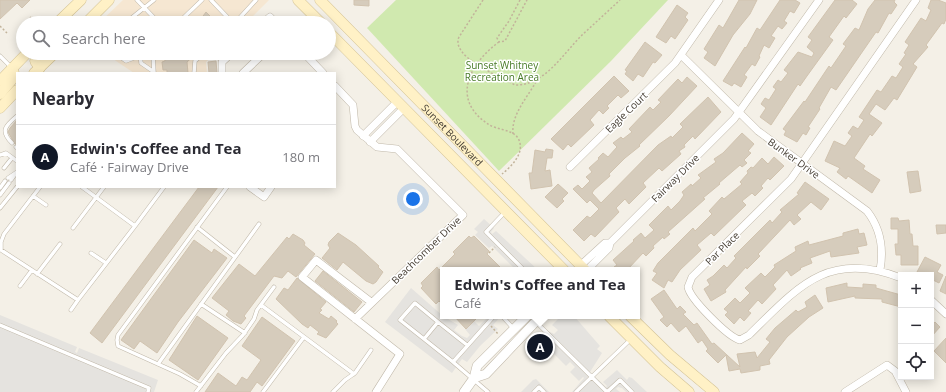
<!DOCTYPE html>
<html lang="en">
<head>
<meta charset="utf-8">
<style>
	body { margin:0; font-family:"Open Sans",sans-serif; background:#f2f2f3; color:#2b2b33 }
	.controls { position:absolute; right:12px; bottom:12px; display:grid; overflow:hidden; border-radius:0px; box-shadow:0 2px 10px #0003 }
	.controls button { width:36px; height:36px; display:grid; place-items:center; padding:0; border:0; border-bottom:1px solid #e1e1e2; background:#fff; color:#2b2b33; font:20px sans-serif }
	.you { position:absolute; left:413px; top:199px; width:14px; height:14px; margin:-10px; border:3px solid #fff; border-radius:50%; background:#1a73e8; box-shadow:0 0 0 6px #1a73e833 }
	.badge { display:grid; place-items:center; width:26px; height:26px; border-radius:50%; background:#111827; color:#fff; font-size:13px; font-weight:700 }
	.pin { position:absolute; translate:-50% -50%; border:2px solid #fff; box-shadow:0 1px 4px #0006 }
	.popup { position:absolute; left:440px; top:267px; width:200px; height:52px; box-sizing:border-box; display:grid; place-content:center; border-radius:0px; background:#fff; filter:drop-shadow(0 1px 3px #0005); font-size:13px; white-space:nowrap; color:#7c7c81 }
	.popup b { font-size:15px; color:#2b2b33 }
	.popup::after { content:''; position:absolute; left:50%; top:100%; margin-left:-8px; border:8px solid transparent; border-top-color:#fff }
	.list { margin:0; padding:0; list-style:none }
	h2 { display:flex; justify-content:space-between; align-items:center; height:52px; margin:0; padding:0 16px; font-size:17px }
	h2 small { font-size:13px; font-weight:400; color:#7c7c81 }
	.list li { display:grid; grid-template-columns:26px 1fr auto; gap:12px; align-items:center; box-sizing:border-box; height:64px; padding:0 16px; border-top:1px solid #e1e1e2 }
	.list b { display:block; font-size:15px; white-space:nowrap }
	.list p { margin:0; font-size:13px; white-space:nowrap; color:#7c7c81 }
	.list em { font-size:13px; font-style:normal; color:#7c7c81 }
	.icon { flex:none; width:22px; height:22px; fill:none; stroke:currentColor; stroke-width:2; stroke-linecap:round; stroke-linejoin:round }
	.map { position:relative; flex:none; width:946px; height:392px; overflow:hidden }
	.search { position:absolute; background:#fff; box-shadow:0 2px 10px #0003; left:16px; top:16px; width:320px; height:44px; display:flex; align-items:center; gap:10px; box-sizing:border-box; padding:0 14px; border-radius:22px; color:#7c7c81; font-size:15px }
	.panel { position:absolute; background:#fff; box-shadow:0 2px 10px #0003; left:16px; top:72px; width:320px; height:116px; border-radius:0px }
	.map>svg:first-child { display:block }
	.commercial { fill:#f6e7d2 }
	.green { fill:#d0e9af }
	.parking { fill:#e5e3df }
	.building { fill:#d6ccbc; stroke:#d1c3af }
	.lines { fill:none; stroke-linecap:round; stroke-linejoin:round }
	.service-casing { stroke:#c0b8a9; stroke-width:4.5 }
	.minor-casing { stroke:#c0b8a9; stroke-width:8 }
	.tertiary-casing { stroke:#c0b8a9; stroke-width:10 }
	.secondary-casing { stroke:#d5c496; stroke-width:11 }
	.path { stroke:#c2b39a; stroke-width:1.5; stroke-dasharray:2 2; stroke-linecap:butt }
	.service { stroke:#fff; stroke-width:3.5 }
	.minor { stroke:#fff; stroke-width:7 }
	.tertiary { stroke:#fff; stroke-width:9 }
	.secondary { stroke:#fff1c6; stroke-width:10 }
	.labels { text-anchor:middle; stroke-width:3; stroke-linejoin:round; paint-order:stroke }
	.park-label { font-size:10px; fill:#487b27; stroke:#fff }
	.street-label { font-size:10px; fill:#484036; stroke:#fff }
</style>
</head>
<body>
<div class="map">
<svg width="946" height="392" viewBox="0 0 946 392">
	<rect width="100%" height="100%" fill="#f4f0e7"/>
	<path class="commercial" d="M 123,0 L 269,0 L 246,23 L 99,23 Z
		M 107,53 L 215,53 L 206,62 L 207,73 L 134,73 L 116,61 Z"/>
	<path class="green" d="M 396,0 L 668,0 L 611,61 L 499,171 L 367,28 Z"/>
	<path class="parking" d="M 484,219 L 494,228 L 491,232 L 492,234 L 496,231 L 538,270 L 511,270 L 513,267 L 492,246 L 489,248 L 475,235 L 478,232 L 474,229 Z
		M 411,288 L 443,316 L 458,325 L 454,330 L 462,336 L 467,338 L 470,335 L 465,329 L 474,321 L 479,326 L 489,316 L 501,316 L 493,325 L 498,329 L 480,346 L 467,362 L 462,359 L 452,373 L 385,322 Z
		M 0,315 L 77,347 L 75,352 L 77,353 L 79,348 L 158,380 L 154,392 L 0,392 Z
		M 561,316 L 568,318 L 570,316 L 574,316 L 600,346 L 597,349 L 602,353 L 590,372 L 606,387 L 607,386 L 603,382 L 617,370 L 627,380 L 629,377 L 632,378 L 647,392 L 626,392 L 622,388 L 618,387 L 616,389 L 620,392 L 572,392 L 584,378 L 583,377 L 579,381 L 570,372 L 575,367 L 570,362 L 566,366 L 541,341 L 550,332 L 554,334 L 558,330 L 552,325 Z
		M 536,379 L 549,392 L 521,392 L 533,380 Z"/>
	<path class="building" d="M 0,0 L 30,0 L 22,8 L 17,3 L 0,19 Z
		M 354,0 L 369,0 L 369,6 L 354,5 Z
		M 739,0 L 757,0 L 750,14 L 733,35 L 715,66 L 704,58 L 708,52 L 704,49 L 719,25 L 723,28 Z
		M 780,0 L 795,0 L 800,3 L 794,13 L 790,11 L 784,21 L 787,23 L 782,29 L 778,26 L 771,36 L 775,38 L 769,48 L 764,45 L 759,56 L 760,57 L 755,66 L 752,64 L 744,75 L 747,77 L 741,87 L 734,83 L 732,86 L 723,81 L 745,47 L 746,48 L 757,28 L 760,30 Z
		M 835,0 L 852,0 L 857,4 L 846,18 L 844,16 L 829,37 L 833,40 L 807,76 L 800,86 L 798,84 L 771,125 L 760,117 L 766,108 L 761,104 L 765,98 L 769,100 L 776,89 L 773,87 L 778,80 L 781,82 L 788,73 L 784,70 L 798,52 L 812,57 L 814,53 L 807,47 L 812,40 L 808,37 Z
		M 875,0 L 895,0 L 894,2 L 897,5 L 891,14 L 889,13 L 878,33 L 876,32 L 836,90 L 831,87 L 819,108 L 820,109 L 808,127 L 810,128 L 806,135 L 803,133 L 797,142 L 784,135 L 786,131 L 783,129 L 804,101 L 805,102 L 829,66 L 831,68 L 846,46 L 843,44 L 855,28 L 859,30 L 868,9 Z
		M 931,0 L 938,0 L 946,3 L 946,19 L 944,24 L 942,23 L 926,45 L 928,47 L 913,64 L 917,67 L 897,100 L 894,98 L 885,110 L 876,104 L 869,114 L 882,123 L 872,136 L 870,134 L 854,158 L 865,166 L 863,169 L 880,180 L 872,193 L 848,176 L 846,179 L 837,172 L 840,168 L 825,161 L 834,141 L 845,146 L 852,136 L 848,133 L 853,126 L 858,129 L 864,120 L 859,117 L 877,90 L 881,92 L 892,76 L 896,78 L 903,67 L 899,64 L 906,54 L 904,53 L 909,45 L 905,42 L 921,18 L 926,21 L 931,10 L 928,8 Z
		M 677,5 L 688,13 L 685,17 L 688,20 L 675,39 L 671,36 L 666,43 L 656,37 Z
		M 206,12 L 212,18 L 215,23 L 198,23 Z
		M 645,42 L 662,55 L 655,63 L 653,62 L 643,77 L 638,74 L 633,81 L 625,74 L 627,71 L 625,70 Z
		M 165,53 L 197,53 L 187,62 L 188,73 L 167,73 L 167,70 L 163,70 L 162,62 L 165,61 Z
		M 216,61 L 217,73 L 209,73 L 208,62 Z
		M 614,76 L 629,91 L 621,98 L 618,95 L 607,106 L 609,108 L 603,114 L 599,110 L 590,120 L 594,125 L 571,147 L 568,144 L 563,150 L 551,139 Z
		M 687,77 L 697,86 L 669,116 L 639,145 L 640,146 L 625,158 L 609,174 L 610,176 L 594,190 L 592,193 L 601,203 L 658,145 L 671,136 L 672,138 L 683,127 L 680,124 L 708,97 L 721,112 L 695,139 L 693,136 L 684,145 L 685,147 L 679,151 L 681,154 L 662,171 L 659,168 L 643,183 L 646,187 L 629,204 L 625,199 L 616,208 L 619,212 L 595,237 L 591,234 L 584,241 L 573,230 L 587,216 L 590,218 L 599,209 L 590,200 L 587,203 L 573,189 L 578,185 L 582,189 L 590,181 L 586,177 L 592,172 L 589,168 L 599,159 L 598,158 L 603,153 L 608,157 L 617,147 L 613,143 L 621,137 L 623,139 L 632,132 L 629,129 L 650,107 L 653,110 L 661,102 L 658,100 L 678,79 L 682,83 Z
		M 17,120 L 17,144 L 15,144 L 8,132 L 10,128 Z
		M 742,133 L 754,144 L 748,151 L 751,153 L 744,160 L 747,163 L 742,167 L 740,165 L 719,183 L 720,184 L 703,198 L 705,199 L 668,232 L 670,234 L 664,239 L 663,237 L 653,246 L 654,248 L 646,256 L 643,253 L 627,270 L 617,270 L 614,267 L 617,265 L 613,260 L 634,241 L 633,240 L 641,233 L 645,238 L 654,230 L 649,225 L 668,206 L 671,210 L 680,201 L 684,195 L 682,192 L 691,184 L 692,186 L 701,178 L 698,175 L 716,162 L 714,159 L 723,153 Z
		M 546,149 L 553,150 L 552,158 L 547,158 L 545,171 L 550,170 L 552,186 L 531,189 L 529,173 L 532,173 L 535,150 L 545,152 Z
		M 774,157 L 784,166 L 770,180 L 768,178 L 761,186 L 763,188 L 755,196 L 752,193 L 742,201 L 746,205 L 714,236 L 711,233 L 697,245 L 701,250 L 680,270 L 672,282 L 668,280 L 664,288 L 652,280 L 657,273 L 653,271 L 658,263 L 693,228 L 695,231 L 712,214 L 709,211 L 722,197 L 724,199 L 742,184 L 740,182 L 748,173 L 747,171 L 751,167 L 753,168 L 762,158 L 768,164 Z
		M 918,171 L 921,191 L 910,193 L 907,172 Z
		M 805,182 L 829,199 L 821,210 L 811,202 L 797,215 L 801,219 L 794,225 L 790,220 L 758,254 L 760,256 L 747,269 L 746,267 L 725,290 L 726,292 L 711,301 L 704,289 L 710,285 L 707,280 L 713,276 L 724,265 L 727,268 L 736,258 L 734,256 L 770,220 L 772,223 L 782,212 L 780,210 L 799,194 L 797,193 Z
		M 558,184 L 568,193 L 562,199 L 564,201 L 557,208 L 545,197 Z
		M 199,187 L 218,187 L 102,343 L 90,333 Z
		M 891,218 L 898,218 L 899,221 L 909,220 L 910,234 L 912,234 L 913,246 L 918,246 L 918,265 L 901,265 L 901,255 L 896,255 L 895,244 L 898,244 L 898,229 L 891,229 Z
		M 936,225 L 946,225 L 946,233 L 937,234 Z
		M 858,229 L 859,234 L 864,233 L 867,245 L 857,247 L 859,253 L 831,257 L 830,251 L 810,258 L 812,263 L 800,268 L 801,269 L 791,276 L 787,270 L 773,285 L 776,289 L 762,304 L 758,300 L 748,311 L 751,313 L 744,321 L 740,317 L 734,324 L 725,315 L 728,312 L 724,309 L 735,298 L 740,303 L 750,293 L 745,288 L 761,273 L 765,277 L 775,267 L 774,265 L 796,251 L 795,247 L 808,241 L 809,245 L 843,236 L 843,233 Z
		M 338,233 L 356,245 L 379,266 L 378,267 L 383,272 L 376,282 L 373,284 L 366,281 L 343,262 L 337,270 L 322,258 L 330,248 L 328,245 L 329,242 Z
		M 293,234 L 303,240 L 305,243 L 304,245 L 315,254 L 296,277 L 288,271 L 282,278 L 274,276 L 244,316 L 246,318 L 241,324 L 233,321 L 226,315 L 229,311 L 212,298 L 239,264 L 255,276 L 287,237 L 289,239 Z
		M 469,236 L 471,238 L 474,236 L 489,251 L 487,254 L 503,270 L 443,270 L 443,305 L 439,301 L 436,304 L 421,288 L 423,286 L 421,283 L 437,267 L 439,270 L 455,254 L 453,252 Z
		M 194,240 L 212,253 L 214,249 L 227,258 L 178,322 L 157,353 L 140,341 L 134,349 L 121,340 Z
		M 925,257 L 941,265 L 937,272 L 943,275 L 939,283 L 933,280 L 931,283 L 931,275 L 924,275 L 917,272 Z
		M 323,271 L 362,302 L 354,312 L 315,281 Z
		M 946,276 L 946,294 L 940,291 Z
		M 297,278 L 326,302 L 320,309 L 322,310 L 319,313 L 329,319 L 331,316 L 337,321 L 336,322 L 338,324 L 326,338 L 317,334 L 319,332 L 310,325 L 308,328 L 302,324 L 276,299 L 284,288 L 288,290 Z
		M 847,283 L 847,287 L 863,288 L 863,284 L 876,285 L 876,288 L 901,295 L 901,307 L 882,302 L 882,299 L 855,298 L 855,296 L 828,302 L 826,288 Z
		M 664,290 L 677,309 L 680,306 L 686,312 L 683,314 L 694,325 L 697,323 L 712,344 L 714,343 L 740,367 L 737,354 L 755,352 L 757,358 L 770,342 L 766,339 L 775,328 L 796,310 L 798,312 L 807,307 L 805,302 L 815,295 L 823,308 L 809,317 L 787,337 L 769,360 L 770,364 L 760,366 L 760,370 L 741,373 L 740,369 L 729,371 L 726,355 L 718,363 L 706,351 L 708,349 L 702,340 L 698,343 L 686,326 L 679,332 L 671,323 L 667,327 L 660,320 L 664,317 L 651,299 Z
		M 197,316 L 228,338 L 198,380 L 169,360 Z
		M 454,316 L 479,316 L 466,329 Z
		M 262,317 L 295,341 L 262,386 L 257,382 L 250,392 L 205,392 L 218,373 L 236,386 L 242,377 L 247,380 L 261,360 L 242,346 Z
		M 935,322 L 940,327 L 931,337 L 931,326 Z
		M 946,338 L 946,363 L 934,351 Z"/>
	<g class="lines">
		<defs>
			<path id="service" d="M 137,0 L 159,23
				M 211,0 L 233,23
				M 115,23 L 128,21
				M 129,23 L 129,20 L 154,0
				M 178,23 L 202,0
				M 235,23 L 256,0
				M 115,53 L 126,61 L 139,56
				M 140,53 L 141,63 L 154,72
				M 153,53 L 154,73
				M 0,56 L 11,67
				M 194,73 L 195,61 L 204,53
				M 12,143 C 0,131 5,126 17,116
				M 16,147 L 17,148
				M 0,155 L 6,153 L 17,161
				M 4,168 L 12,158
				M 8,178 L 17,172
				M 11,180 L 16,173
				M 40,187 L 4,234 L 1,242 L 1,250 L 78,300 L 135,226
				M 82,187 L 135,226 L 164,187
				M 0,188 L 5,181
				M 0,195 L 9,183
				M 33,196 L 46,205
				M 0,208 L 17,187
				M 505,212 L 486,232 L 524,270
				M 197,227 L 235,257
				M 73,228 L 104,187
				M 91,253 L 106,263
				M 37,274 L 60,244
				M 20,286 L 32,270
				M 201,304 L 245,333
				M 261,305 L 354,374
				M 71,310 L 78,300
				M 502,316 L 513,328
				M 438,322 L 415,303 L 400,320 L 424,339 L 438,322 L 467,345
				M 536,322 L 607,392
				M 0,325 L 149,388 L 148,392
				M 424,339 L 453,362
				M 158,364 L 259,224
				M 201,386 L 180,374 L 118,346 L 117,340 L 118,335 L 227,187
				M 196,392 L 226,353 L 243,335 L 254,319 L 257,310 L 274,287
				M 263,392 L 304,337
				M 333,392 L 345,380 L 355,373 L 371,350
				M 488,392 L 453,362 L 494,316
				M 534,392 L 539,387 L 544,392
				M 576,392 L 630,340
				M 607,392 L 620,380 L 632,392"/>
			<path id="minor" d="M 263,23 L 270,17 L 276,23
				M 304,53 L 323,73
				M 681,55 L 758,131 L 867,211 C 881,229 884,248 880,270
				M 222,73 L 222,62 L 232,53
				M 243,73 L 264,53
				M 335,86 L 353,105 L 355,126 L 357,130 L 377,147 L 397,149 L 463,215 L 355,319
				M 363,136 L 397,102
				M 370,142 L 404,108
				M 570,167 L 675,63 L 719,0
				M 250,187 L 264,197 L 271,187
				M 581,265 L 605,243 L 610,243
				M 587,270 L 609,248 L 610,243 L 734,119 L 819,0
				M 901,278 C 828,249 797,288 749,335 L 740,340 C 728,337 690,299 688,287 L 692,277 L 791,179 L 916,0
				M 931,300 L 946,314
				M 371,302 L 316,260 L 302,277 L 400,354 L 376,392
				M 845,392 L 887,365 L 895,371 L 906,392"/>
			<path id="tertiary" d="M 474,378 L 486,374 L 541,316
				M 464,392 L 474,378 L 477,366 L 527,316"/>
			<g id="secondary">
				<path d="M 298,0 L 321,23"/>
				<path id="s1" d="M 320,0 L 585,270"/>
				<path d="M 57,23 L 81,0"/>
				<path d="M 86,23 L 109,0"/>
				<path d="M 329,32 L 564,270"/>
				<path d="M 39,53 L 35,61 L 40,68"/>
				<path d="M 34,73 L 55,53"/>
				<path d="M 0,81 L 27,53"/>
				<path d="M 0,94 L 15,76 L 12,68"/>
				<path d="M 0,108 L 17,90"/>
				<path d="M 609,316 L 660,367 L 689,392"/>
				<path d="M 630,316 L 670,355 L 714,392"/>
			</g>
		</defs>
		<use href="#service" class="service-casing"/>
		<use href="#minor" class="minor-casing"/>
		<use href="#tertiary" class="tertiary-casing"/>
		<use href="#secondary" class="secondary-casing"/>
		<path class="path" d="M 483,0 L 459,37 C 450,57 501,77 515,85 C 544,86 563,54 581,36 C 594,24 607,12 620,0
			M 520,0 L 509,21 L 497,38 L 499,42 L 505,41 L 527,0
			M 30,17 L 35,23
			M 107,23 L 109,21 L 110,22
			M 0,26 L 7,33
			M 499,42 C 470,63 450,99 488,124 C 496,130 512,129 518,138 C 526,152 512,166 502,174
			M 513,134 C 511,114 528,97 537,80
			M 489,253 L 495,247
			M 491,326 L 498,334"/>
		<use href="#service" class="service"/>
		<use href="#minor" class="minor"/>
		<use href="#tertiary" class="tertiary"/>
		<use href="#secondary" class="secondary"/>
	</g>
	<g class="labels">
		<g class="park-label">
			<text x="502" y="69">Sunset Whitney<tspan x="502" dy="12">Recreation Area</tspan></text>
		</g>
		<g class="street-label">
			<text transform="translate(626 112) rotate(-44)" y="4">Eagle Court</text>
			<text dy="4" stroke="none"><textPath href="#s1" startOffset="189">Sunset Boulevard</textPath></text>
			<text transform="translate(794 158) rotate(36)" y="4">Bunker Drive</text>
			<text transform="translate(675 178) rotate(-45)" y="4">Fairway Drive</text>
			<text transform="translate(722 248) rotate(-44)" y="4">Par Place</text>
			<text transform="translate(426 250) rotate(-44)" y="4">Beachcomber Drive</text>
		</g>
	</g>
</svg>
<div class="controls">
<button>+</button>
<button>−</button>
<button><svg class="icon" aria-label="locate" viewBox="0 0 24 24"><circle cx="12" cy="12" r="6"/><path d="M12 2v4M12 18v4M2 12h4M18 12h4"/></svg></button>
</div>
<div class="you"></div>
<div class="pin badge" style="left:540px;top:347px">A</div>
<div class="popup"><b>Edwin's Coffee and Tea</b>Café</div>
<div class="search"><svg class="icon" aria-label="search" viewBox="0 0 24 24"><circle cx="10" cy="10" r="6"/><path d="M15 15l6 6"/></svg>Search here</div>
<section class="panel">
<h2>Nearby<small></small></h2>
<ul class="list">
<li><span class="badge">A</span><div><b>Edwin's Coffee and Tea</b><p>Café · Fairway Drive</p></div><em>180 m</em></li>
</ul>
</section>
</div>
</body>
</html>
